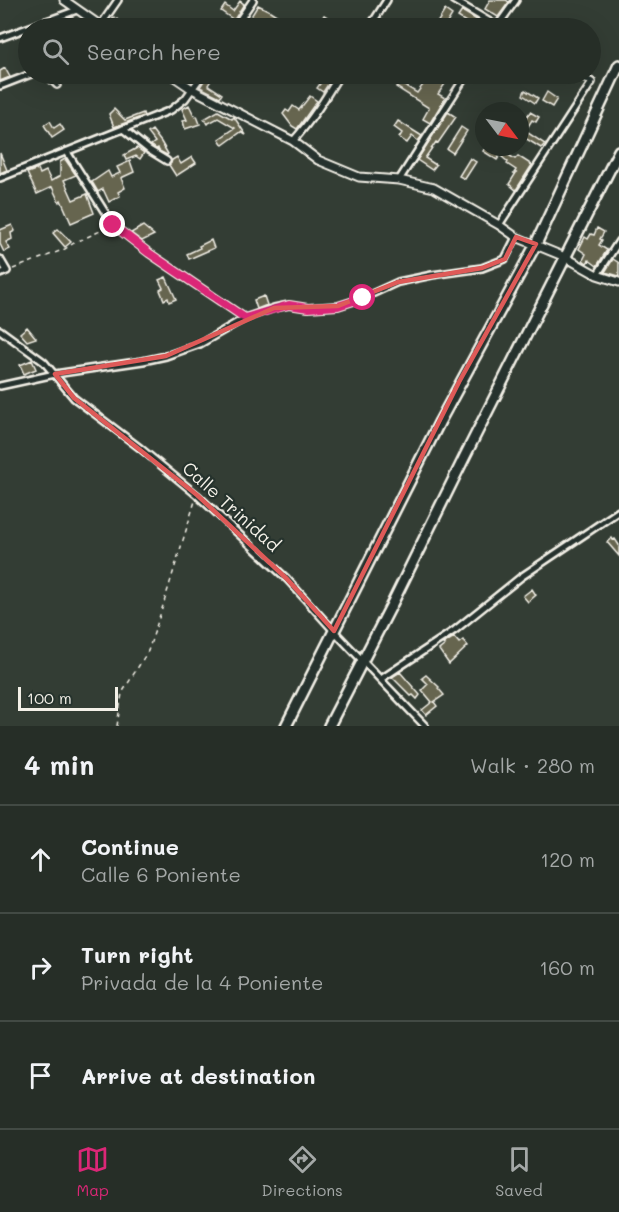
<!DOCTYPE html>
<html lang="en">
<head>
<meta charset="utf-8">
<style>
	body { margin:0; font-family:Mali,sans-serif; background:#2e362f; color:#f1f3f6 }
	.compass { position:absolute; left:475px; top:102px; width:54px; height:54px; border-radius:50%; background:#262e27; box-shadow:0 6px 24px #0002; rotate:122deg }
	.scale { position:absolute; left:18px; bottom:15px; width:100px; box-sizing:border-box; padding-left:6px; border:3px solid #f4f1e8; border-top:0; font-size:16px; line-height:21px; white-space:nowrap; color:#f4f1e8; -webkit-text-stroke:4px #26332d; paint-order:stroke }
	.stop { position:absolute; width:18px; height:18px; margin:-14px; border:4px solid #db2777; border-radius:50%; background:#fff }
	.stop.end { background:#db2777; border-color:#fff; box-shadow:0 2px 6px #0008 }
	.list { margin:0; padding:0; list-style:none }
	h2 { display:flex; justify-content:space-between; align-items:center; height:78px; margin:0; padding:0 24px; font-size:26px }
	h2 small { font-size:20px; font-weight:400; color:#a4a8a7 }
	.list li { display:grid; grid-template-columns:39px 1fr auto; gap:18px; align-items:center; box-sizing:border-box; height:108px; padding:0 24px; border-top:2px solid #424a44 }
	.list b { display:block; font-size:22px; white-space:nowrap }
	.list p { margin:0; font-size:20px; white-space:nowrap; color:#a4a8a7 }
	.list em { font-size:20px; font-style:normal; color:#a4a8a7 }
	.icon { flex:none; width:33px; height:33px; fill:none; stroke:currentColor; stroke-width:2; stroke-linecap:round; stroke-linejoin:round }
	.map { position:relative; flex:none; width:619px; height:726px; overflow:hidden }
	.search { position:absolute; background:#262e27; box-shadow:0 6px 24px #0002; left:18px; right:18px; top:18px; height:66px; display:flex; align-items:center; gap:15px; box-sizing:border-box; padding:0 21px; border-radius:33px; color:#a4a8a7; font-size:22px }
	.sheet { height:402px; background:#262e27 }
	nav { display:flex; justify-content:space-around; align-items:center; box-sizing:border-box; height:84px; border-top:2px solid #424a44; background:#262e27; font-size:16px; color:#a4a8a7 }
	nav a { display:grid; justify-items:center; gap:3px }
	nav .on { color:#db2777 }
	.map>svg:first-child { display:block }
	.building { fill:#666550; stroke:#f4f1e8; stroke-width:1.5 }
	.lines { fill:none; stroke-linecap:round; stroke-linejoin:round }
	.minor-casing { stroke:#f4f1e8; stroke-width:10 }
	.tertiary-casing { stroke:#f4f1e8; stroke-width:11 }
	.trunk-casing { stroke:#f4f1e8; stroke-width:14 }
	.path { stroke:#f4f1e8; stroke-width:1.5; stroke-dasharray:4.5 4.5; stroke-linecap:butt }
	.minor { stroke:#26332d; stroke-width:5 }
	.tertiary { stroke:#26332d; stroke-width:7 }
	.trunk { stroke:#26332d; stroke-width:9 }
	.route { stroke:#db2777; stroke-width:8 }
	.marked { fill:none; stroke:#de5a58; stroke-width:4.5; stroke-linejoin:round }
	.labels { text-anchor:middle; stroke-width:4.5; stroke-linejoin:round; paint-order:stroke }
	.street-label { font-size:18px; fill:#f4f1e8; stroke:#26332d }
</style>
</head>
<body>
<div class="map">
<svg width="619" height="726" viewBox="0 0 619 726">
	<rect width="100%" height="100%" fill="#333d34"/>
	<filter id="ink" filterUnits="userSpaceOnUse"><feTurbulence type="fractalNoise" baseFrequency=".0167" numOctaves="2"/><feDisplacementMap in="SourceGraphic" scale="12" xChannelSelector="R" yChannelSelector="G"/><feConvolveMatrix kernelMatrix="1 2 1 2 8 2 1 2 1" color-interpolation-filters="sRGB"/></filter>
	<g filter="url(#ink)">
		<path class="building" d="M 490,0 L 506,0 L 509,2 L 498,17 L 485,9 Z
			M 240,1 L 244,4 L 234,20 L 221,11 L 225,5 L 233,11 Z
			M 258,5 L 270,11 L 297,28 L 266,28 L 250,18 Z
			M 445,10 L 452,15 L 444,28 L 437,23 Z
			M 462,11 L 482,23 L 491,28 L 467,28 L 469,24 L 458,17 Z
			M 324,15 L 344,28 L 333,28 L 321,20 Z
			M 114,17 L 123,23 L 119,28 L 112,28 L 109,27 L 109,25 Z
			M 381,19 L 396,28 L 374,28 Z
			M 5,68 L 10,77 L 0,81 L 0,71 Z
			M 208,74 L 215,74 L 208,85 L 222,94 L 220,97 L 200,87 Z
			M 327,74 L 335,74 L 323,92 L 317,88 Z
			M 431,74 L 437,74 L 447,81 L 438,94 L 445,98 L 430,123 L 423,119 L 429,108 L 396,87 L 399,82 L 417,93 Z
			M 525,90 L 538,98 L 535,103 L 523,95 Z
			M 547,92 L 557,99 L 552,107 L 542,101 Z
			M 310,96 L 317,101 L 297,129 L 292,126 L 283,114 L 286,110 L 289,112 L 293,106 L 299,110 Z
			M 189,105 L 195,117 L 197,116 L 200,124 L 185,129 L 183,121 L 187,120 L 182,109 Z
			M 114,109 L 125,120 L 143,113 L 144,116 L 114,127 L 109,114 Z
			M 218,111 L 232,119 L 234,117 L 246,135 L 241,132 L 223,145 L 219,139 L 235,128 L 218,118 L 207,124 L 204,119 Z
			M 448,112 L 456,117 L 438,143 L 436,142 L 425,158 L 436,165 L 432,170 L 417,160 Z
			M 530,112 L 539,117 L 536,122 L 532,120 L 525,131 L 545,144 L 541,148 L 522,136 L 520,139 L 520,127 Z
			M 50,121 L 54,128 L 60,124 L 64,130 L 52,138 L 44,125 Z
			M 398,121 L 422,136 L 418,141 L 412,136 L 407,143 L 399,138 L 402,133 L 394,127 Z
			M 461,127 L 467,131 L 453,153 L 447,149 Z
			M 152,130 L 161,142 L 168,154 L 167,155 L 159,151 L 158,148 L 156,149 L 151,145 L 155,142 L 148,133 Z
			M 486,147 L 493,147 L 502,153 L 497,160 L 483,151 Z
			M 137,148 L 144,153 L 140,159 L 136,156 L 126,160 L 124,155 Z
			M 0,153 L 7,170 L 0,173 Z
			M 505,153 L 515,159 L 518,156 L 532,165 L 516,190 L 509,184 L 516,173 L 514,173 L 516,170 L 507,164 L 508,162 L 502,157 Z
			M 177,157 L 181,164 L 192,157 L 196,163 L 176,176 L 169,165 L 171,163 L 172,160 Z
			M 470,158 L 476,162 L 465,179 L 459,176 Z
			M 65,159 L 76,175 L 64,180 L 73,200 L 87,194 L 94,213 L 71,223 L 61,200 L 59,202 L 52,187 L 37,194 L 27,173 L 38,169 L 40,174 L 46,171 L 51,181 L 60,176 L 60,162 Z
			M 130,161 L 134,172 L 121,178 L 125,188 L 118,192 L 120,196 L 109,202 L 103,189 L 98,192 L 92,182 L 108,171 L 111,177 L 120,173 L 117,167 Z
			M 12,225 L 15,231 L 11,233 L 12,239 L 6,242 L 10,249 L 4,252 L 0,244 L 0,230 Z
			M 143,226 L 154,235 L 142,241 L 131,233 Z
			M 597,228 L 604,232 L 600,239 L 602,240 L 599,245 L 607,250 L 597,266 L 589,260 L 587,263 L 583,260 L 586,254 L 579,249 L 585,237 L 588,239 L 591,234 L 594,235 Z
			M 58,229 L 71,242 L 65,247 L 53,233 Z
			M 211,240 L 214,248 L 189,259 L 187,254 L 200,248 L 199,246 Z
			M 613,259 L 619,263 L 619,276 L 605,272 Z
			M 166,277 L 176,299 L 169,302 L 168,298 L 164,300 L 160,290 L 163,288 L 159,280 Z
			M 264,296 L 267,305 L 257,309 L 254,300 Z
			M 27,327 L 36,338 L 27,341 L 20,333 Z
			M 32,360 L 36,369 L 24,374 L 20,365 Z
			M 612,538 L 613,540 L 615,539 L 619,545 L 619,556 L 607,542 Z
			M 532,589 L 536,595 L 528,602 L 523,596 Z
			M 454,637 L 459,643 L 463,640 L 468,646 L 449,664 L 439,650 L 445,645 L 443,644 Z
			M 400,672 L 420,695 L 417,699 L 413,695 L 411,696 L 392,677 Z
			M 426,675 L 439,687 L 438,688 L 444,695 L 434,702 L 437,706 L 426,715 L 422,710 L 432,702 L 422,690 L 428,684 L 422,678 Z"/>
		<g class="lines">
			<defs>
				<path id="minor" d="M 453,0 L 500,28
					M 100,26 L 118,0
					M 234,28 L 253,0
					M 369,28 L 387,0
					M 496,28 L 516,0
					M 0,38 L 77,10
					M 46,74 L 57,85
					M 0,86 L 31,74
					M 123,129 L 149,150 L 167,161
					M 293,141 C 312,120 326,97 340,74
					M 67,152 L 113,225 L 149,253 L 245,318
					M 0,178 L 171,110 L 185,99 L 203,74
					M 399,180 L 467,74
					M 499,225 L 592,82 L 577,74
					M 0,259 L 7,271 L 0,274
					M 597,275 L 619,241
					M 0,330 L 44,362 L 74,398 L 140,448 L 197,495 L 287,579 L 334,631 L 425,726
					M 0,386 L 55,374 L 143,361 L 166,356 L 200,344 L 245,318 L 274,308 L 289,305 L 308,308 L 338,306 L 363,298 L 398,282 L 432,275 L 482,268 L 505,259 L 516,237
					M 381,679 L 455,630 L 521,577 L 619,511"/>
				<path id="tertiary" d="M 64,0 L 104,28
					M 170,74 L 192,89 L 293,141 L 318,160 L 359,177 L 399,180 L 434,188 L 499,225 L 516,237 L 565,257 L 597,275 L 619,282"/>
				<path id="trunk" d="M 286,726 L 440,421 L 536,244 L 619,65
					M 329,726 L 393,602 L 465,456 L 619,151"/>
			</defs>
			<use href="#minor" class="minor-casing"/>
			<use href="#tertiary" class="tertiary-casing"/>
			<use href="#trunk" class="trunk-casing"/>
			<path class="path" d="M 13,269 L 65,249 L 74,243 L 107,228
				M 117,726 L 122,693 L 148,651 L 161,612 L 195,501"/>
			<use href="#minor" class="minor"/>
			<use href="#tertiary" class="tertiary"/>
			<use href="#trunk" class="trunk"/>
		</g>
	</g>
	<g class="lines" filter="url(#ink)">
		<path class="route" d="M 113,225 L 149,253 L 245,318 L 289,305 L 308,308 L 338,306 L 363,298"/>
	</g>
	<path class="marked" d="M 516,237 L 536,244 L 459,382 L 334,631 L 287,579 L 197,495 L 74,398 L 55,374 L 166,356 L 274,308 L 338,306 L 398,282 L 482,268 L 505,259 Z"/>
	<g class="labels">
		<g class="street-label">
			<text transform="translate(231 507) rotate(42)" y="6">Calle Trinidad</text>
		</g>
	</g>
</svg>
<svg class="compass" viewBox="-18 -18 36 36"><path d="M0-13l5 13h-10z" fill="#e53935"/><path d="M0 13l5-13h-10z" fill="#a4a8a7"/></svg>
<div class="scale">100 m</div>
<div class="stop" style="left:363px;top:298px"></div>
<div class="stop end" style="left:113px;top:225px"></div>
<div class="search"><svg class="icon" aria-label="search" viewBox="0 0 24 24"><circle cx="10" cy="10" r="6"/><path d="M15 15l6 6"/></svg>Search here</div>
</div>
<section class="sheet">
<h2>4 min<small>Walk · 280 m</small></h2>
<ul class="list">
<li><svg class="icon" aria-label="ahead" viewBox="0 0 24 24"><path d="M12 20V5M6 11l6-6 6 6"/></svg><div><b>Continue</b><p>Calle 6 Poniente</p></div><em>120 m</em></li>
<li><svg class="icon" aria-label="right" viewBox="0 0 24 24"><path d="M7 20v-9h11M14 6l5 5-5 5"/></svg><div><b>Turn right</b><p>Privada de la 4 Poniente</p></div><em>160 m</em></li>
<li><svg class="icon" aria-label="arrive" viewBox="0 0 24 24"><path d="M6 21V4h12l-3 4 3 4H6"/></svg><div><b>Arrive at destination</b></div></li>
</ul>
</section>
<nav>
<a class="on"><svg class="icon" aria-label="map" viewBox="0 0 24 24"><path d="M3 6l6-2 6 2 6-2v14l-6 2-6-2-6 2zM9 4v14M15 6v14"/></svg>Map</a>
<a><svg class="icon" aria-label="directions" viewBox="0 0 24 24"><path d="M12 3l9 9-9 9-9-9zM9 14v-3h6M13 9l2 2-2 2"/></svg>Directions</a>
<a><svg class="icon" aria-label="saved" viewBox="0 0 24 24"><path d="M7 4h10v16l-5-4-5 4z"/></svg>Saved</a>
</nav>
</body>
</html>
